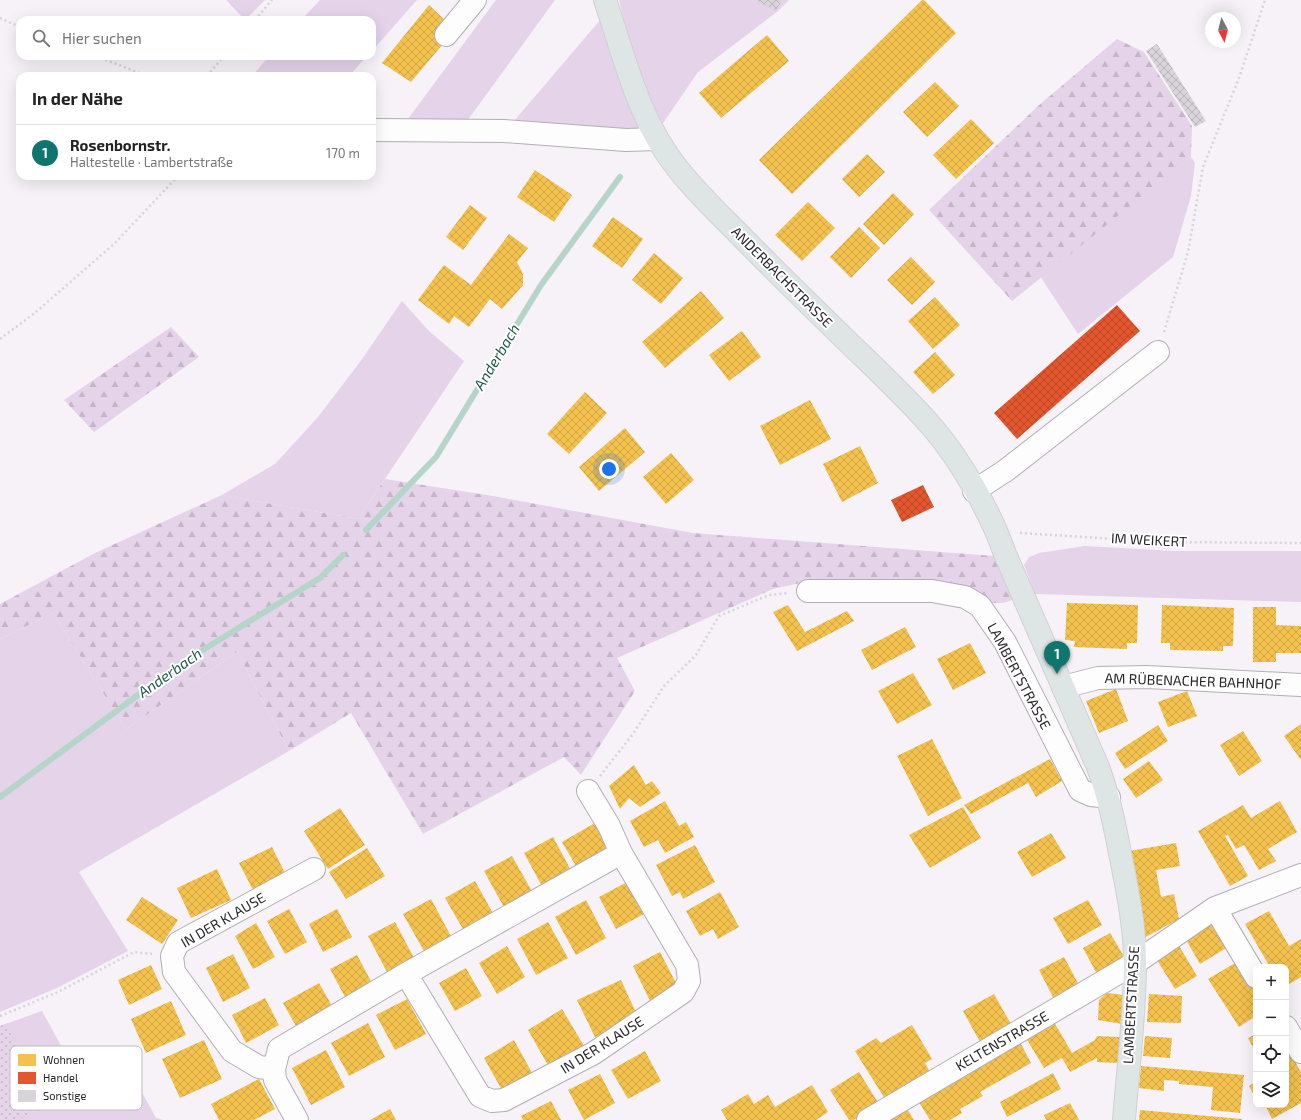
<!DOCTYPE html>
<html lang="de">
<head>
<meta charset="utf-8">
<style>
	body { margin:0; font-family:"Exo 2",sans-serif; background:#f2f2f2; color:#222 }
	.controls { position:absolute; right:12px; bottom:12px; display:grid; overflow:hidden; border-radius:8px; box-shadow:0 4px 16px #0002 }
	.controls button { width:36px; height:36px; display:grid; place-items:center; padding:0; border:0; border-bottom:1px solid #e0e0e0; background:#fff; color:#222; font:20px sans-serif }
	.compass { position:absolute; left:1205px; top:12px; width:36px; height:36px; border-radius:50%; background:#fff; box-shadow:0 4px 16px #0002; rotate:173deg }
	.you { position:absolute; left:609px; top:469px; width:14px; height:14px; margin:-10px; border:3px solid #fff; border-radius:50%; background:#1a73e8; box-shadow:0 0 0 6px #1a73e833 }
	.badge { display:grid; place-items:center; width:26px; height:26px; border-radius:50%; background:#0f766e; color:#fff; font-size:13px; font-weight:700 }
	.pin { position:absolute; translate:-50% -33px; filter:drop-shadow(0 1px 2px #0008) }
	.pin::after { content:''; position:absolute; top:21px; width:14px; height:12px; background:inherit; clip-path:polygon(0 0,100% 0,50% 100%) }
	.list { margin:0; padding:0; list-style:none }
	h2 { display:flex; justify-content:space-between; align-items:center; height:52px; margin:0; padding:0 16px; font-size:17px }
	h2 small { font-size:13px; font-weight:400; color:#767676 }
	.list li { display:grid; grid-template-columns:26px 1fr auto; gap:12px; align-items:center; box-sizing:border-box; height:56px; padding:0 16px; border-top:1px solid #e0e0e0 }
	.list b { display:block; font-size:15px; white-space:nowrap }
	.list p { margin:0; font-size:13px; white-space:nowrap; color:#767676 }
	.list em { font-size:13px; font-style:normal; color:#767676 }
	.icon { flex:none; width:22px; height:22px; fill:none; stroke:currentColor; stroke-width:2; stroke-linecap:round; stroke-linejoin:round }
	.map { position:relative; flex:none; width:1301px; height:1120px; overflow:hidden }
	.search { position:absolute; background:#fff; box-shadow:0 4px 16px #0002; left:16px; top:16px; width:360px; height:44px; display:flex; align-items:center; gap:10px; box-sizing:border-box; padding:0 14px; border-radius:12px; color:#767676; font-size:15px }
	.panel { position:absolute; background:#fff; box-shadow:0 4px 16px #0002; left:16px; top:72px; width:360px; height:108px; border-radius:12px }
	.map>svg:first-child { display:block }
	.green { fill:#e4d3e9 }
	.forest { fill:url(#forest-firs) }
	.park { fill:url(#park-dots) }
	.homes { fill:url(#homes-cross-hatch) }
	.shops { fill:url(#shops-cross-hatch) }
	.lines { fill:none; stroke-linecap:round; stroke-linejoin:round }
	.stream { stroke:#b5d5c9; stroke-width:6 }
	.building { fill:url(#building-cross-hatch) }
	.minor-casing { stroke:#b2aeb3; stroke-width:24 }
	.major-casing { stroke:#d1cfd2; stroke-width:24 }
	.path { stroke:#d6d4d6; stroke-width:2.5; stroke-dasharray:2 3; stroke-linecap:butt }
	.minor { stroke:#fefdfe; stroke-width:22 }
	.major { stroke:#dde6e4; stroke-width:22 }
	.labels { text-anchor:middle; stroke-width:4; stroke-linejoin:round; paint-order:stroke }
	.street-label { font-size:14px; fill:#29262a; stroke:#fff }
	.water-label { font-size:15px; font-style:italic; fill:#1e5946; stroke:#fff }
	.key { fill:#fff; stroke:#bfbebf; stroke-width:1 }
	.key-label { font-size:11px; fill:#29262a }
</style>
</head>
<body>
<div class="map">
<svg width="1301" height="1120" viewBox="0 0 1301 1120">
	<defs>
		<pattern id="forest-firs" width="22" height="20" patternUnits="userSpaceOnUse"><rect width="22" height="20" fill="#e4d3e9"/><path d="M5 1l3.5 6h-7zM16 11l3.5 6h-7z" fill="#c4b5c8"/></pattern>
		<pattern id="park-dots" width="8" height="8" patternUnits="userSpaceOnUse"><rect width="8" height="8" fill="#e4d3e9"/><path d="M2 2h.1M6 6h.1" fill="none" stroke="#c4b5c8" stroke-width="1.8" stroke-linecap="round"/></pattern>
		<pattern id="homes-cross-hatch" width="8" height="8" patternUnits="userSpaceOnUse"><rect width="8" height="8" fill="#f2c14e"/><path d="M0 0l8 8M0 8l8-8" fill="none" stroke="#d0a644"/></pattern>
		<pattern id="shops-cross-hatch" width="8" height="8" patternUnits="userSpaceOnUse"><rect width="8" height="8" fill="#e4572e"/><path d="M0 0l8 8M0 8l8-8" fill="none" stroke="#b94827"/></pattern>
		<pattern id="building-cross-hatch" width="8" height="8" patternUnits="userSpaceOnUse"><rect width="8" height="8" fill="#d8d4d9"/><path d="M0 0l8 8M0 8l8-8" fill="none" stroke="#b9b6ba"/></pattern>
	</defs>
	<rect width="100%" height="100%" fill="#f7f2f8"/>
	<path class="green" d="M 226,0 L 265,0 L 245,20 Z
		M 320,0 L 417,0 L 372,51 L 372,20 L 301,20 Z
		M 496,0 L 555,0 L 462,128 L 402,127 Z
		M 619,0 L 789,0 L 778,11 L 698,72 L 659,129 L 639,85 Z
		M 601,19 L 641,130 L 508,128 Z
		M 269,56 L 367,56 L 349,76 L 252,76 Z
		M 1191,157 L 1195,163 L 1191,196 L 1173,257 L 1078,334 L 1040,276 Z
		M 402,301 L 429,331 L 464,361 L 358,519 L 222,495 L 275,464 L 318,417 L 360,362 Z
		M 1085,546 L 1175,551 L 1301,551 L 1301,602 L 1035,594 L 1024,565 L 1029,557 L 1039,553 Z
		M 53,613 L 126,729 L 237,652 L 289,751 L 79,872 L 128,951 L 57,988 L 0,1012 L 0,639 Z
		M 42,1011 L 86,1091 L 131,1072 L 156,1118 L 163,1120 L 0,1120 L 0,1026 Z"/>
	<path class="forest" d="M 1117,39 L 1144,52 L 1192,126 L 1191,157 L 1012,301 L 929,210 L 1038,106 Z
		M 171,327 L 199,357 L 94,432 L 64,400 Z
		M 385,479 L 493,496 L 693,533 L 994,556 L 1015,599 L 1003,603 L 988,603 L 805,582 L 773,589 L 617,658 L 635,691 L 581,775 L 564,757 L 423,834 L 351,713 L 289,751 L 237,652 L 126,729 L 53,613 L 0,639 L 0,604 L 95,553 L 222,495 L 358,519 Z"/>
	<path class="park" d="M 8,1023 L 39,1111 L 17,1120 L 0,1120 L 0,1026 Z"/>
	<path class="homes" d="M 922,0 L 924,0 L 956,33 L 792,194 L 759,160 Z
		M 429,5 L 450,25 L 443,44 L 411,82 L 382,63 Z
		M 767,35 L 789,61 L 721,118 L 699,93 Z
		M 935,82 L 959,106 L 927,137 L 903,112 Z
		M 971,119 L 994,143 L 956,179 L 933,155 Z
		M 867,154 L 885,172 L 859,197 L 842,179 Z
		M 535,170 L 572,195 L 554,222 L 517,197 Z
		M 893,193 L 914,214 L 884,245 L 863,224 Z
		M 808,202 L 835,228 L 802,261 L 775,235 Z
		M 470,205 L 487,218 L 463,250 L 446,237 Z
		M 613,217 L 643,239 L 622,268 L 592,246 Z
		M 859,227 L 880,248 L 851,278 L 830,257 Z
		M 509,234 L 528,248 L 517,262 L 523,274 L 523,285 L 502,309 L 490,299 L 469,327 L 454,316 L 449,324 L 418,300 L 444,265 L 471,285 Z
		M 654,253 L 683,278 L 661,304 L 632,280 Z
		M 911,257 L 935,282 L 912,305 L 887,280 Z
		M 701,291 L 724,318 L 665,368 L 642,342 Z
		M 935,297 L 960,325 L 933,349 L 908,321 Z
		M 742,331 L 761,357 L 729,381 L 709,355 Z
		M 935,352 L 955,375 L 933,394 L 913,372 Z
		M 585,392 L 607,413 L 569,454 L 547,434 Z
		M 810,400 L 831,439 L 780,465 L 760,426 Z
		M 625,428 L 645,452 L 599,491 L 579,467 Z
		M 860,446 L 878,483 L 842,502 L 823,464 Z
		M 671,453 L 694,480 L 666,504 L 643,477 Z
		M 1067,603 L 1138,605 L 1137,643 L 1127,643 L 1127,649 L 1074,647 L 1075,641 L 1065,640 Z
		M 788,605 L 805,632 L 847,611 L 854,621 L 797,651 L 773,612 Z
		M 1162,605 L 1234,608 L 1233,646 L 1223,646 L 1223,651 L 1170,650 L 1170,643 L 1161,643 Z
		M 1253,607 L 1276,607 L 1276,625 L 1301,626 L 1301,653 L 1276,653 L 1276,662 L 1253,662 Z
		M 905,627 L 916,647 L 872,670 L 861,650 Z
		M 970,643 L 986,673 L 953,690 L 937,659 Z
		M 913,673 L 932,705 L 897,724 L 878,691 Z
		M 1116,689 L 1128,721 L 1099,733 L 1086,701 Z
		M 1187,691 L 1197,716 L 1168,727 L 1158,702 Z
		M 1301,724 L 1301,760 L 1284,736 Z
		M 1158,725 L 1168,741 L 1125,769 L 1115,753 Z
		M 1243,731 L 1262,761 L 1239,776 L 1220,745 Z
		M 932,739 L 962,798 L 928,816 L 897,756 Z
		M 1050,759 L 1062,781 L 1036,797 L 1028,783 L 971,814 L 964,805 Z
		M 1149,761 L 1163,780 L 1136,798 L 1123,779 Z
		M 634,765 L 646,785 L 652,781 L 661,793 L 640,807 L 629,798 L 620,809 L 609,786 Z
		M 665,801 L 679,826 L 686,822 L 694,837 L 665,853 L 658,840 L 644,847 L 630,821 Z
		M 1280,801 L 1297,832 L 1268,849 L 1276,861 L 1259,870 L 1244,845 L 1236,849 L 1228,835 L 1225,836 L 1248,876 L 1230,886 L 1198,831 L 1243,805 L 1251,818 Z
		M 963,807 L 981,838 L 930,868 L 909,835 Z
		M 340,808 L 365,845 L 328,869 L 304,831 Z
		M 595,823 L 612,853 L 579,871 L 562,842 Z
		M 1051,833 L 1066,858 L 1032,877 L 1017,852 Z
		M 553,837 L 573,874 L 544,890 L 524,853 Z
		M 1176,843 L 1180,866 L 1156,870 L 1161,897 L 1174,894 L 1179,919 L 1144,938 L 1129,851 Z
		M 695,845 L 715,882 L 683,899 L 680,892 L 672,896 L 656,865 Z
		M 272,847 L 285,873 L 253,890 L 239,863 Z
		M 367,848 L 385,876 L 346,899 L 329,872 Z
		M 512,856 L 534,895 L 506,911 L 484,871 Z
		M 217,869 L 231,900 L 191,918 L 177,888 Z
		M 475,881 L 494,915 L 464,931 L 445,898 Z
		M 627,882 L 644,914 L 616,929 L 599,897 Z
		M 720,892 L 739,927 L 718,939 L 713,929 L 700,936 L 686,911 Z
		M 142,897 L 178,920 L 162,944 L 126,920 Z
		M 431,899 L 452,938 L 425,953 L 403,914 Z
		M 586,900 L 606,938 L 576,955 L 555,917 Z
		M 1088,900 L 1102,925 L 1068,944 L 1053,918 Z
		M 289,909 L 307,942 L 285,954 L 267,921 Z
		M 337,909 L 352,937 L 323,952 L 309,924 Z
		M 1269,911 L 1289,946 L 1301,939 L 1301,977 L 1286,986 L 1286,967 L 1270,967 L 1245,924 Z
		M 395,922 L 415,960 L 388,974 L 368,936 Z
		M 548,922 L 568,958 L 536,975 L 517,939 Z
		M 1214,922 L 1228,947 L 1200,964 L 1185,938 Z
		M 256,923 L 275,957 L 253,969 L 235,936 Z
		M 1110,933 L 1125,958 L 1098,976 L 1083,948 Z
		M 1178,944 L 1197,976 L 1175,989 L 1155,957 Z
		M 507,946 L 525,977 L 497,994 L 479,963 Z
		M 660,952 L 678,987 L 650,1001 L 633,966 Z
		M 233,954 L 250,988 L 223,1002 L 206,968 Z
		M 357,955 L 372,983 L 345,997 L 330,969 Z
		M 1064,957 L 1079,985 L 1054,999 L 1039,970 Z
		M 1240,960 L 1256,986 L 1256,1016 L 1239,1027 L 1208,979 Z
		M 151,965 L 162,989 L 129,1005 L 118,980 Z
		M 466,968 L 482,996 L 455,1011 L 439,983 Z
		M 621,980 L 638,1017 L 595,1037 L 577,1000 Z
		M 319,983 L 332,1006 L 296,1026 L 283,1003 Z
		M 1107,993 L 1124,995 L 1122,1024 L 1098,1020 L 1099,1000 Z
		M 994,994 L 1011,1024 L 980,1042 L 963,1011 Z
		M 1149,994 L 1182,996 L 1181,1023 L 1147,1022 Z
		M 265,998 L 279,1025 L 246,1043 L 232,1015 Z
		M 407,999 L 426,1034 L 395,1050 L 376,1015 Z
		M 171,1001 L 186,1035 L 146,1053 L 131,1019 Z
		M 562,1009 L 584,1046 L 549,1067 L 528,1030 Z
		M 1054,1022 L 1072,1053 L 1095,1040 L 1097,1036 L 1120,1037 L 1118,1063 L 1097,1062 L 1097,1058 L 1070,1072 L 1062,1058 L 1044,1068 L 1026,1038 Z
		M 368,1023 L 385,1057 L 349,1076 L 331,1043 Z
		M 912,1025 L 932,1059 L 925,1063 L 930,1072 L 885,1099 L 855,1051 L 876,1038 L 881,1043 Z
		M 1256,1034 L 1256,1053 L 1248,1038 Z
		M 1145,1036 L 1172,1038 L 1170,1058 L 1143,1056 Z
		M 204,1040 L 222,1079 L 180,1098 L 162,1059 Z
		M 514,1040 L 532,1073 L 502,1090 L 484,1058 Z
		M 1020,1042 L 1031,1063 L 980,1092 L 983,1096 L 960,1109 L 962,1113 L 950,1120 L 930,1120 L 919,1102 Z
		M 1286,1046 L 1301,1072 L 1301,1103 L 1272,1119 L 1265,1105 L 1286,1105 Z
		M 326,1050 L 345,1087 L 311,1105 L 292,1068 Z
		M 645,1051 L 661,1081 L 628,1099 L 611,1070 Z
		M 1141,1066 L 1244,1075 L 1240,1113 L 1211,1110 L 1213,1087 L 1179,1084 L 1179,1081 L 1164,1080 L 1164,1091 L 1139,1088 Z
		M 859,1072 L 879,1104 L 854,1120 L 849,1120 L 830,1090 Z
		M 1053,1073 L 1061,1089 L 1007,1117 L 1000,1102 Z
		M 600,1074 L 615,1103 L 584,1120 L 568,1090 Z
		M 259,1079 L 275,1109 L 254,1120 L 219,1120 L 211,1104 Z
		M 1256,1082 L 1256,1099 L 1249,1086 Z
		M 812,1085 L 828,1112 L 816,1120 L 727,1120 L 721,1110 L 748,1094 L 754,1104 L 768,1095 L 775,1107 Z
		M 551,1101 L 561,1120 L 523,1120 L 521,1116 Z
		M 1070,1103 L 1079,1120 L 1046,1120 L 1044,1115 Z
		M 906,1107 L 914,1120 L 883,1120 Z
		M 390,1109 L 396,1120 L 370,1120 Z
		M 1140,1110 L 1242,1119 L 1242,1120 L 1139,1120 Z"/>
	<path class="shops" d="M 1117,305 L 1140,331 L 1017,439 L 994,413 Z
		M 923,485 L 934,507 L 902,522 L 891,500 Z"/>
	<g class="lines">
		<path class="stream" d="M 366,530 L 436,457 L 541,285 L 620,177
			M 0,797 L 180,664 L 320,578 L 343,555"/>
	</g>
	<path class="building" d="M 756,0 L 782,0 L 776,11 Z
		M 1157,44 L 1206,121 L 1195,127 L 1146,51 Z"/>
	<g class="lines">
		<defs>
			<path id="minor" d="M 446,35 L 475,0
				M 374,130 L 504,131 L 626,140 L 657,139
				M 974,491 L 1005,471 L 1158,352
				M 808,591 L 932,591 L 965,597 L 980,606 L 1005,642 L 1080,790 L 1091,795 L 1109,797
				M 1063,687 L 1098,678 L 1147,677 L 1301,685
				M 1215,908 L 1256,977
				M 406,974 L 480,1096 L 492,1101 L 504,1100 L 594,1053 L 683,992 L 689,981 L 687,965 L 621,853 L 609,826 L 588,791
				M 1286,1027 L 1301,1052
				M 274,1069 L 259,1067 L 232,1051 L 174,972 L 172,956 L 178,943 L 314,869
				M 297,1120 L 275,1080 L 274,1069 L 279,1049 L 406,974 L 621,853
				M 868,1120 L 1135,963 L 1215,908 L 1301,875"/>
			<path id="major" d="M 605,0 C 625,58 638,120 678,169 C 696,192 717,212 738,233 C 774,270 812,307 849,343 C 878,371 907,398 933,428 C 961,461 991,513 1005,554 L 1098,767 C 1109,797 1115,827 1121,858 C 1128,893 1135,928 1135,963 C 1135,1015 1128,1068 1124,1120"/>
		</defs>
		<use href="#minor" class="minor-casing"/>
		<use href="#major" class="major-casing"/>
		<path class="path" d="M 0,18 L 20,27
			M 255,20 L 272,0
			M 96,56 L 147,76
			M 207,76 L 224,56
			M 1164,332 L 1188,252 L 1203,167 L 1239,78 L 1265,0
			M 0,339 L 36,312 L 115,243 L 178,176
			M 1020,533 L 1165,542 L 1301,543
			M 600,776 L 633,734 L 664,686 L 696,655 L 719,616 L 769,595 L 789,593
			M 0,1016 L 58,992 L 134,952 L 152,954"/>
		<use href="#minor" class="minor"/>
		<use href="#major" class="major"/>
	</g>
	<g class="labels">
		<g class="street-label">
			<text transform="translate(782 277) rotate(45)" y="5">ANDERBACHSTRASSE</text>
			<text transform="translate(1149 540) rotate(3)" y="5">IM WEIKERT</text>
			<text transform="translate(1019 676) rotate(62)" y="5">LAMBERTSTRASSE</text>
			<text transform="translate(1193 681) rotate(2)" y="5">AM RÜBENACHER BAHNHOF</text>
			<text transform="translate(223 920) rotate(-30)" y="5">IN DER KLAUSE</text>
			<text transform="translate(1131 1005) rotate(-87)" y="5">LAMBERTSTRASSE</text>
			<text transform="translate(1002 1041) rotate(-30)" y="5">KELTENSTRASSE</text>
			<text transform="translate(602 1045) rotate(-32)" y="5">IN DER KLAUSE</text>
		</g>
		<g class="water-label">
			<text transform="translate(497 357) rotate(-59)" y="5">Anderbach</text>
			<text transform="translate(170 673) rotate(-35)" y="5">Anderbach</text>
		</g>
	</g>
	<rect x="10" y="1046" width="132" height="64" rx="6" class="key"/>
	<rect x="18" y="1054" width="18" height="12" fill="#f2c14e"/>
	<rect x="18" y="1072" width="18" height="12" fill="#e4572e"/>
	<rect x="18" y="1090" width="18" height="12" fill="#d8d4d9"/>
	<g class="key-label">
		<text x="43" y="1064">Wohnen</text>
		<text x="43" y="1082">Handel</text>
		<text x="43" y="1100">Sonstige</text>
	</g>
</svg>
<div class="controls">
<button>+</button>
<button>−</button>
<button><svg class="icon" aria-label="locate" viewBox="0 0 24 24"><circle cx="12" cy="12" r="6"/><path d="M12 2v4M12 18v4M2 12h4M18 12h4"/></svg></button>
<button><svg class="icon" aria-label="layers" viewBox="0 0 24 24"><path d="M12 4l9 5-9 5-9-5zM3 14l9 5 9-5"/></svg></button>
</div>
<svg class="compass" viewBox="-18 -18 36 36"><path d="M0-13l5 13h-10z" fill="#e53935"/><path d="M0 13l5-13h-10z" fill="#767676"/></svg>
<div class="you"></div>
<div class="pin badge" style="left:1057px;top:674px">1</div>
<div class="search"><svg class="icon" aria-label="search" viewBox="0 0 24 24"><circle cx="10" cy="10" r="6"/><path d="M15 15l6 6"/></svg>Hier suchen</div>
<section class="panel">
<h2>In der Nähe<small></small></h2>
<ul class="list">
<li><span class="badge">1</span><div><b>Rosenbornstr.</b><p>Haltestelle · Lambertstraße</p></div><em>170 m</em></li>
</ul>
</section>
</div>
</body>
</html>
